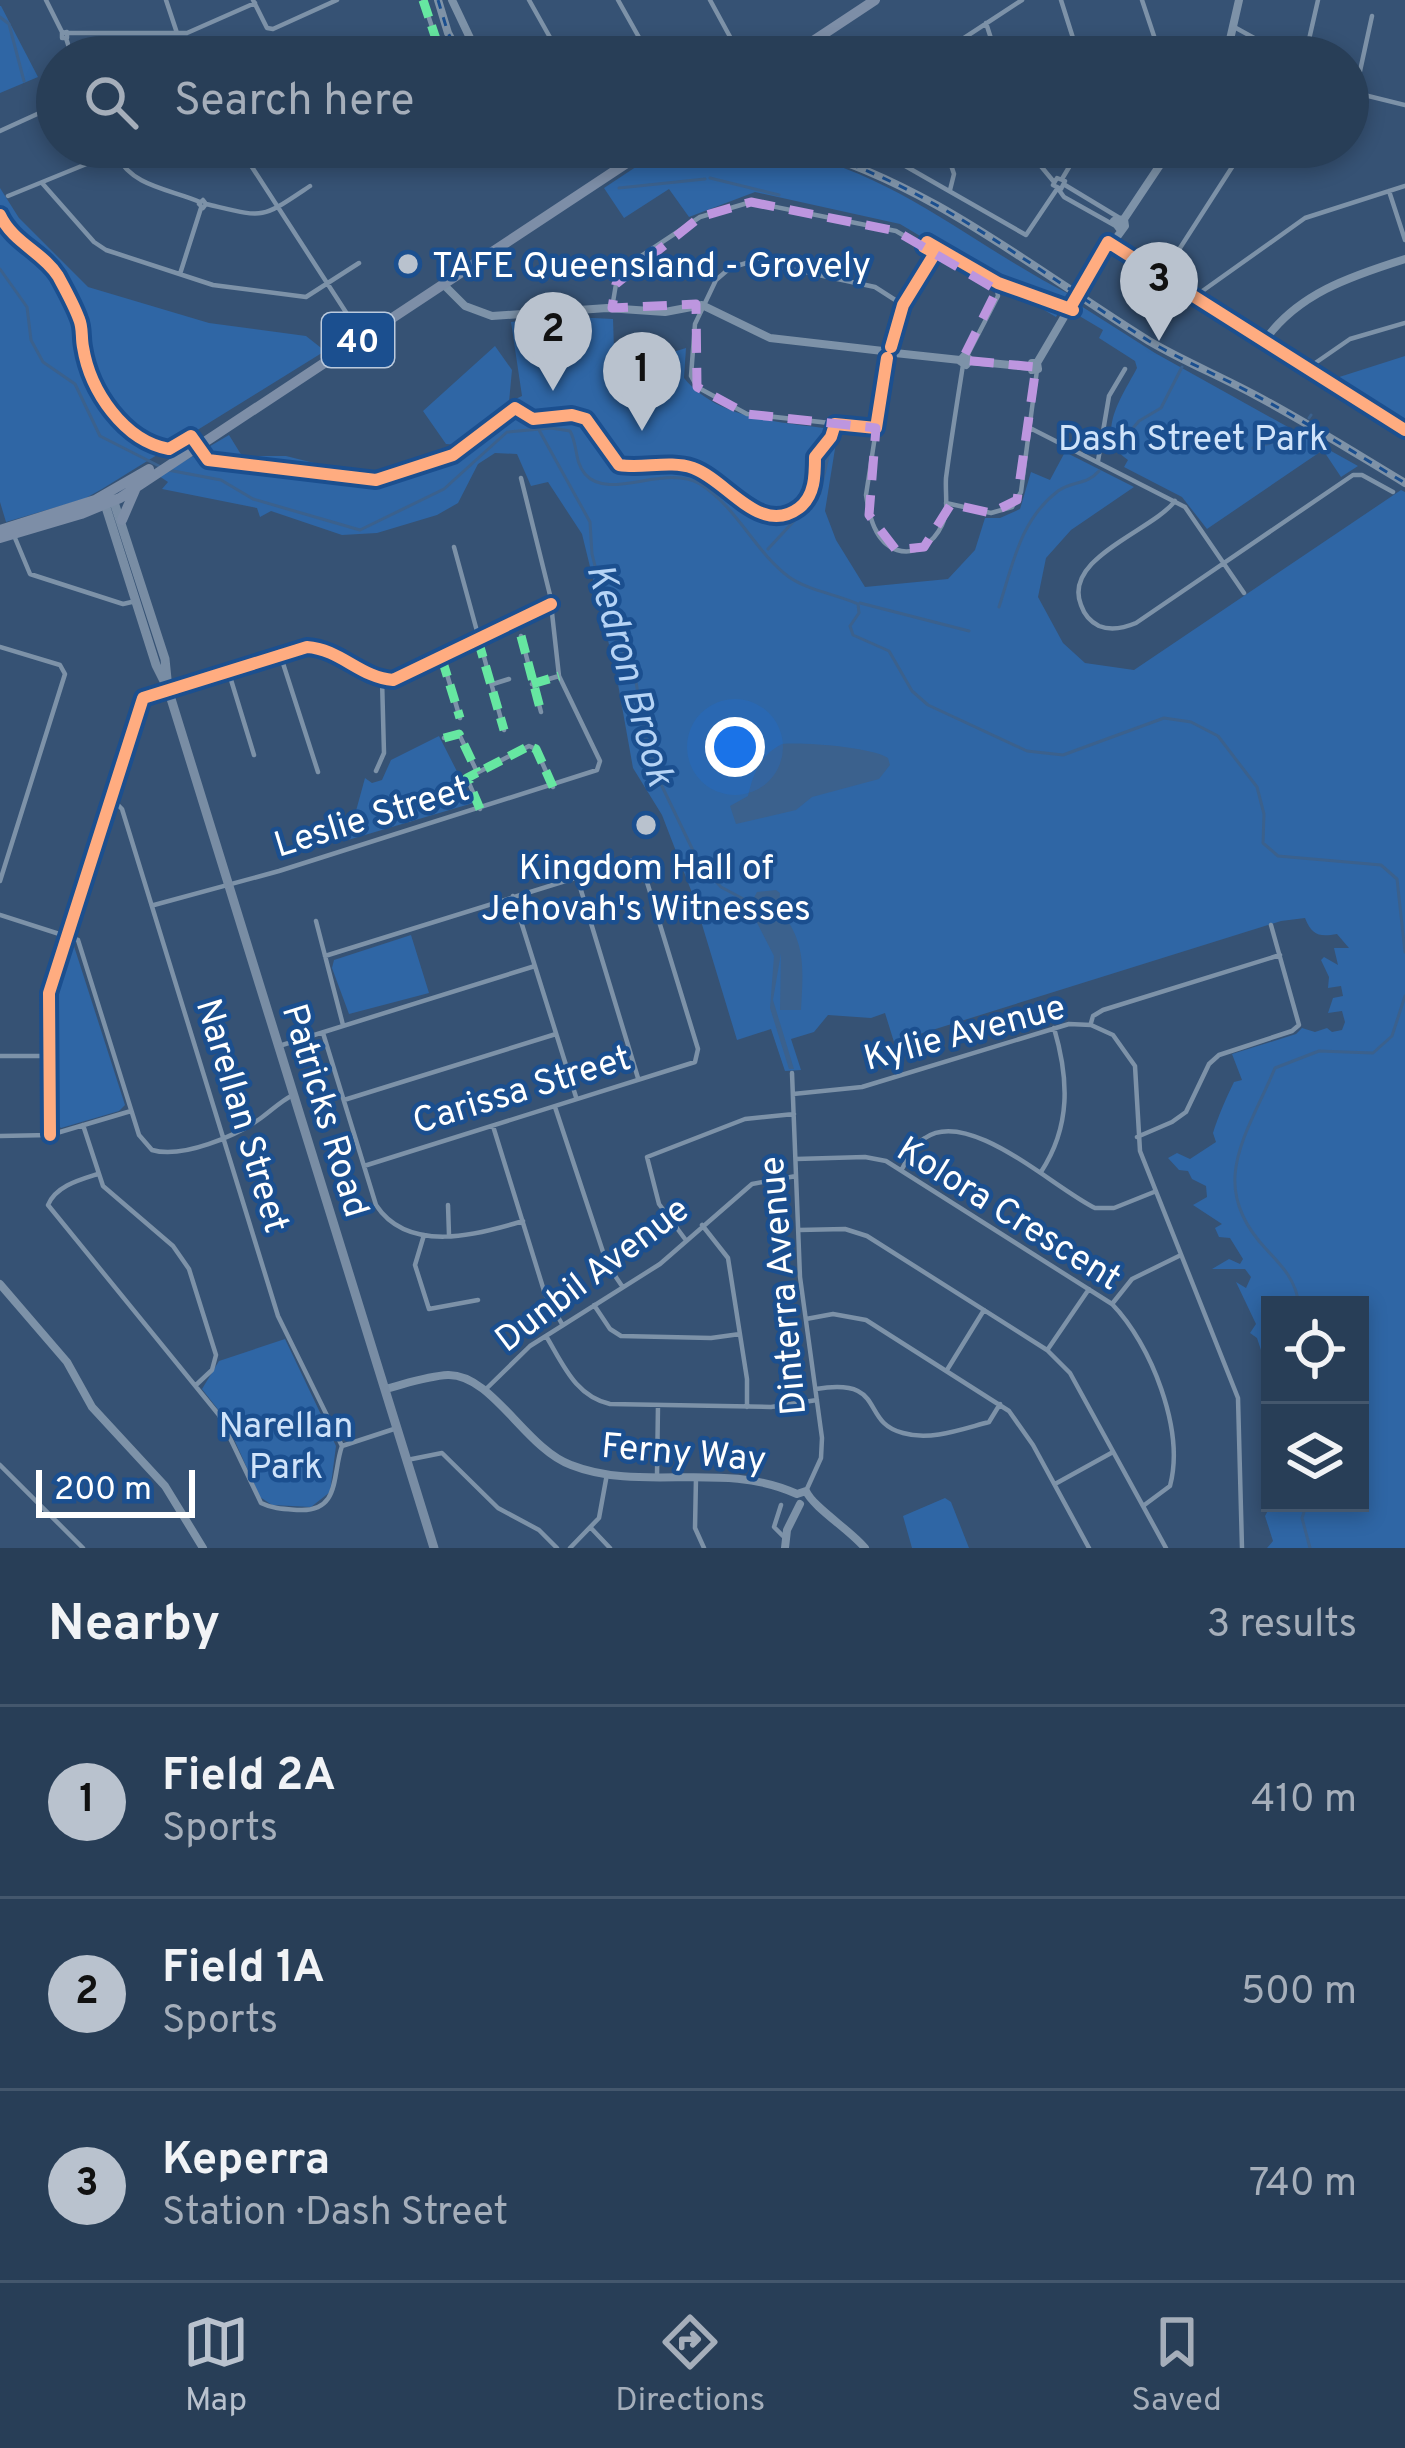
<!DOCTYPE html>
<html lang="en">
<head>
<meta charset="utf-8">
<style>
	body { margin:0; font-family:Overpass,sans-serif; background:#30455d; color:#f1f3f6 }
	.controls { position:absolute; right:36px; bottom:36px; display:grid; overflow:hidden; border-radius:0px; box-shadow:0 6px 18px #0003 }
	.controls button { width:108px; height:108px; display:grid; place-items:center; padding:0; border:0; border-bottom:3px solid #44576d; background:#283e57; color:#f1f3f6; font:60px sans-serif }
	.scale { position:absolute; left:36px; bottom:30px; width:159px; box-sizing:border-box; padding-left:12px; border:6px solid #fff; border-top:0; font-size:33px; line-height:42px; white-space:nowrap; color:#fff; -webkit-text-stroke:9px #1b4f8f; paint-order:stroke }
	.you { position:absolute; left:735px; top:747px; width:42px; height:42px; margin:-30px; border:9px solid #fff; border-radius:50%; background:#1a73e8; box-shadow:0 0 0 18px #1a73e833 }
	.badge { display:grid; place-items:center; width:78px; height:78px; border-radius:50%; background:#b9c2ce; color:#111; font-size:39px; font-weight:700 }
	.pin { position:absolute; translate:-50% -99px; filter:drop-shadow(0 3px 6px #0008) }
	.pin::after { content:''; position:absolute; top:63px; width:42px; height:36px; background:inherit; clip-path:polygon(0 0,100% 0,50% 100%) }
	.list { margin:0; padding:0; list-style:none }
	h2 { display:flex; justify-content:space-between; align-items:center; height:156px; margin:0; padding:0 48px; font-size:51px }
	h2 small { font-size:39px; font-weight:400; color:#a5aeba }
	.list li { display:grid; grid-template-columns:78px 1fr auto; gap:36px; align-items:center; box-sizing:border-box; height:192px; padding:0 48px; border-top:3px solid #44576d }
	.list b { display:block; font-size:45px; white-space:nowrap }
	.list p { margin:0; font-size:39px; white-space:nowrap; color:#a5aeba }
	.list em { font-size:39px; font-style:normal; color:#a5aeba }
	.icon { flex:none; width:66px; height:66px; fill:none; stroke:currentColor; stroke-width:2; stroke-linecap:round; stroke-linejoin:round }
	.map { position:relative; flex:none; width:1405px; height:1548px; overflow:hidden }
	.search { position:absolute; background:#283e57; box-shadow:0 6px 18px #0003; left:36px; right:36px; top:36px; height:132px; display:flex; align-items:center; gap:30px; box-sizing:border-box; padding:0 42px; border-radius:66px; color:#a5aeba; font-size:45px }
	.sheet { height:732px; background:#283e57 }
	nav { display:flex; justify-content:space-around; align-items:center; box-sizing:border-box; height:168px; border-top:3px solid #44576d; background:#283e57; font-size:33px; color:#a5aeba }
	nav a { display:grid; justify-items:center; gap:6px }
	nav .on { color:#b9c2ce }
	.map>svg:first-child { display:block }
	.green { fill:#2f66a5 }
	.water { fill:#3b618d }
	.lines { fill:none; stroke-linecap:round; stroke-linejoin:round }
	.stream { stroke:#3b618d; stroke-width:3 }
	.minor { stroke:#7d92a8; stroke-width:4.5 }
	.tertiary { stroke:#7d92a8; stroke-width:8 }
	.secondary { stroke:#798da4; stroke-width:9 }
	.primary { stroke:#7d8ea7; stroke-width:10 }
	.rail-casing { stroke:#7e92a7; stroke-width:8 }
	.rail { stroke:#1b4f8f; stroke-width:3; stroke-dasharray:9; stroke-linecap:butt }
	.tertiary-bridge { stroke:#7d92a8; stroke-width:8 }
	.quiet { stroke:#66e7a1; stroke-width:9; stroke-dasharray:18 9; stroke-linecap:butt }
	.cycleway-casing { stroke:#1b4f8f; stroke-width:20 }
	.cycleway { stroke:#ffac80; stroke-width:12 }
	.marked { fill:none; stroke:#bd96df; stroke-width:9; stroke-dasharray:24 15; stroke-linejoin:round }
	.poi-dot { fill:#b9c2ce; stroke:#1b4f8f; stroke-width:4.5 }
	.labels { text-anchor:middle; stroke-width:9; stroke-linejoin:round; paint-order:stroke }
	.shield { fill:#1b4f8f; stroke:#bbcadd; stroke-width:3 }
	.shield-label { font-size:33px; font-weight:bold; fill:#fff }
	.poi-label { font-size:36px; fill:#fff; stroke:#1b4f8f; text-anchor:start }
	.park-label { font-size:36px; fill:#cfe3fa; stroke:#1b4f8f }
	.street-label { font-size:36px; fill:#fff; stroke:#1b4f8f }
	.water-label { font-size:39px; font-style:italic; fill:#b5d3f5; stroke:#1b4f8f }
</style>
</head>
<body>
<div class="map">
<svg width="1405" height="1548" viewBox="0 0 1405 1548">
	<rect width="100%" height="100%" fill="#365274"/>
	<path class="green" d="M 1,6 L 38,77 L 0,93 L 0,6 Z
		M 666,147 C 706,147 747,145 787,152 C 895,172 975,247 1069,294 L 1056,317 L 900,224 L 755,192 L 689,217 L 669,189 L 624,218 L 604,188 Z
		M 0,188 L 19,218 L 88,287 L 209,323 L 306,336 L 325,351 L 102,489 L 84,499 L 6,522 L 0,502 Z
		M 1081,306 L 1155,353 L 1358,466 L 1341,477 L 1323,450 L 1207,529 L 1182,497 L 1124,467 L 1128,460 C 1092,437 1123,395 1137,368 L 1135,361 L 1099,338 L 1103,330 L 1076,314 Z
		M 553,316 L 613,319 L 614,350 L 629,352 L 633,359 L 670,366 L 670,353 L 686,348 L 684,378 C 720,422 787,422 838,430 L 825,511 L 836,540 L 865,587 L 948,579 L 975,550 L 985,518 L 1000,518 L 1020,509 L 1031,472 L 1050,480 L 1065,452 L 1134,487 L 1071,530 L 1046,558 L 1038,597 L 1063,643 L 1085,663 L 1134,670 L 1401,490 L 1405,492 L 1405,1548 L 1267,1548 L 1273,1541 L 1265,1516 L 1272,1503 L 1360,1503 L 1360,1305 L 1270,1305 L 1270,1368 L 1266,1365 L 1257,1338 L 1250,1333 L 1256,1324 L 1236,1282 L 1246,1288 L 1251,1277 L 1245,1269 L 1212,1269 L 1229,1259 L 1240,1264 L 1243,1259 L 1230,1238 L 1219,1237 L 1215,1228 L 1222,1224 L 1193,1205 L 1207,1197 L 1206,1186 L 1192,1179 L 1188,1171 L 1179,1170 L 1168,1158 L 1177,1153 L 1190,1159 L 1216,1142 L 1213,1133 C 1218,1117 1226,1098 1234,1082 L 1242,1080 L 1232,1054 L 1296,1034 L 1302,1028 L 1315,1032 L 1327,1028 L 1332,1032 L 1342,1030 L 1345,1022 L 1342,1011 L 1328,1013 L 1333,998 L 1343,996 L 1341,986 L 1328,988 L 1329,977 L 1321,960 L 1324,957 L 1338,965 L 1334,948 L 1349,948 L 1337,934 C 1320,937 1312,936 1305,918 L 1281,921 L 894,1042 L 885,1013 L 871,1018 L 828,1015 L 814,1032 L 791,1039 L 801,1070 L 785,1071 L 771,1029 L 737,1040 L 694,898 L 662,815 L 633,768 L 616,673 L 582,534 L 548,482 L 531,486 L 517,454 L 495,453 L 478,464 L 458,503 L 437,515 L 377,533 L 342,535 L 271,511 L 260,517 L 257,508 L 162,489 L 168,482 L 159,476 L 229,435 L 242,456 L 286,456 L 370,477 L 454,450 L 459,445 L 446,444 L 423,411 L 495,346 L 512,370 L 509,402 L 522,396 L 511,322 Z
		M 1405,356 L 1405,423 L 1333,379 Z
		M 439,736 L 473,803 L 348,840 L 365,778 L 372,783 L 382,780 L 391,760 Z
		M 411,935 L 429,993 L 349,1014 L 332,968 L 334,960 Z
		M 72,940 L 125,1105 L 119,1111 L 61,1128 L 52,1120 L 51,997 L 67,943 Z
		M 285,1339 L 336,1446 L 330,1492 L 311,1507 L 272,1505 L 260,1497 L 224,1417 L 202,1389 L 219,1361 Z
		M 945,1498 L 951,1502 L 969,1548 L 912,1548 L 903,1516 Z"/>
	<path class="water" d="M 782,744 C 803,742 871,747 888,758 L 890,765 L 879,779 L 812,797 L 796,810 L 736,824 L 730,806 L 748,796 C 753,774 760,755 782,744 Z
		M 776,890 L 780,893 L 779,910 C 807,941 803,971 801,1010 L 780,1010 L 781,953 L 773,1000 L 794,1069 L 789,1069 L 770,1008 L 774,956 L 749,907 L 757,892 Z"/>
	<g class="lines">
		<path class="stream" d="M 0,17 L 9,24 L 24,81
			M 429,147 L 451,154
			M 710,178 L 779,195
			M 619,188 L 705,179
			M 0,269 L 27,307 L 31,340 L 43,362 L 75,384 L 100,436 L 159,466
			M 1309,418 L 1311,415
			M 539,430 L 590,522 L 592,554 L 609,621 L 617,643 L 633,664 L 645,735 L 659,780 L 699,863 L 721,887 L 749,902
			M 1117,447 L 1139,421 L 1161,408 L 1182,367
			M 1253,448 L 1300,434
			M 168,470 L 221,480 L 253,499 L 360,530 L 444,489 L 507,432 L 551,428 L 570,431 C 578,445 574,461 585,474 C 609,502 665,463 700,484 C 738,508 755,552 789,577 C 809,591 836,594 858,604 L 859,613 L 850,626 L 853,635 L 889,651 L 912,691 L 928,705 L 1027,751 L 1063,755 L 1164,718 L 1191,722 L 1218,736 L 1257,787 L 1264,814 L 1263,843 L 1278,856 L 1381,865 L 1397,879 L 1405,952
			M 768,549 L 820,493 L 830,447
			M 860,603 L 969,631
			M 999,607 C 1013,564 1020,520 1058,491 C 1072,481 1087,485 1099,471
			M 1299,1305 C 1296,1280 1282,1266 1266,1249 C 1206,1185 1246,1137 1275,1068 L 1319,1051 L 1373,1053 L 1392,1036 L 1405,996
			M 1307,1503 L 1302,1518 L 1310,1548"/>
		<path class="minor" d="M 46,0 L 62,32
			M 166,0 L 177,33
			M 253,0 L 267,28 L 273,29 L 337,0
			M 423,0 L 442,57
			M 529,0 L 561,57
			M 618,0 L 650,57
			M 710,0 L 741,57
			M 1061,0 L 1079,57
			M 1142,0 L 1161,57
			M 986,23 L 997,57
			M 1236,28 L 1289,57
			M 67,32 L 67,38 L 62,38 L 62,33 Z
			M 68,33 L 187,33 L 255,3
			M 66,38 L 72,57
			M 935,57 L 1022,0
			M 1305,57 L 1318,0
			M 1348,91 L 1405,105
			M 1355,94 L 1372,16
			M 0,131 L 57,105
			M 239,147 L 362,337
			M 872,147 L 1026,235 L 1057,189
			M 945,147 L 954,174 L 950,190
			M 1025,147 L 1054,182
			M 1139,147 L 1163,161
			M 119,150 L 126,147
			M 117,156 C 133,187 170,189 200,202
			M 1057,178 L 1065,181 L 1061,189 L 1053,185 Z
			M 1062,179 L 1081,147
			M 42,183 L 94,242 L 106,250 L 213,285 L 306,297 L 359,263
			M 1065,185 L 1118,217
			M 1059,190 L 1064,197 L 1114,225
			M 1389,191 L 1405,240
			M 8,196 L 111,154
			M 203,200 L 206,204 L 203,208 L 199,204 Z
			M 206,204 C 266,218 259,220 310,186
			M 180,274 L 201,208
			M 1162,276 L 1245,147
			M 1194,297 L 1305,218 L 1405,186
			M 612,308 L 616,284 L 626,266 L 700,217 L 751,202 L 896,231 L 997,290 L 998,296 L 967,356
			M 1263,343 L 1405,430
			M 891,347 L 903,305 L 934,255
			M 887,358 L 866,495 C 869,515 875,543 897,550 C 916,556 934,542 942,525 C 949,511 945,494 946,478 C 951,440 957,403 963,365
			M 1308,368 L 1350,339 L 1405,323
			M 876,428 L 747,414 L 697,387 L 691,376 L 695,324 L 716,280 L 730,268 L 753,261 L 875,287 L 903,305
			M 1030,428 L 1185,507 L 1244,593
			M 1098,461 L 1109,396 L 1125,369
			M 1175,501 C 1152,531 1062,558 1081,605 C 1084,614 1091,622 1099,626 C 1112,631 1124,628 1136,623 L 1353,475 L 1362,475 L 1393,492
			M 946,503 L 991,513 L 1012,507 L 1021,492 L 1037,370
			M 15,538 L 30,574 L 123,604 L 136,601
			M 454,547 L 504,730
			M 521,636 L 541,712
			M 0,647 L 60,665 L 65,674 L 0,881
			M 280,654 L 318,772
			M 443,661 L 460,718
			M 228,670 L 254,755
			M 493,684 L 509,679
			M 532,684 L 559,676
			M 444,738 L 459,734 L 477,772
			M 376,771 L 384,753 L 382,679
			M 112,799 L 122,809 L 278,1316 L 342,1446
			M 480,809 L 467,778 L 529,746 L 536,749 L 553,787
			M 577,877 L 638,1078
			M 513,896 L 576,1097
			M 154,905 L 279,871 L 597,770 L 600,761 L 559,676 L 550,595 L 521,478
			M 0,915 L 78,940 L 139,1135 L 152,1150 C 182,1159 236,1136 261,1118 C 272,1110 281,1101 293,1095
			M 316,921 L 343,1025
			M 325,956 L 633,860 L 643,869 L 698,1049 L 695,1062 L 364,1166
			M 1091,1023 L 1093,1016 L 1103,1010 L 1280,955
			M 323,1033 L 376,1205 C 408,1254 478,1235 523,1221
			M 279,1046 L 535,966
			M 0,1056 L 49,1056
			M 792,1073 L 800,1277 L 822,1438 L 821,1458 L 806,1491
			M 793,1094 L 862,1087 L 1069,1024 L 1091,1025 L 1113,1035 L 1135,1066 L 1140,1151 L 1238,1398 L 1242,1548
			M 344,1100 L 556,1034
			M 555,1107 L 607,1264 L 622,1286
			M 83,1125 L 103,1186 L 173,1246 L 189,1269 L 216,1355 L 212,1370 L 196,1385
			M 493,1126 L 545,1294 L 562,1324
			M 50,1135 L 49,993 L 143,698 L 307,647 C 340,649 361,678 393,680 L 551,604
			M 0,1136 L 50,1135 L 131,1111
			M 1137,1137 L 1172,1122 L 1186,1112 L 1209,1064 L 1219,1055 L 1292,1031 L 1299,1025 L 1271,925
			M 796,1159 L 865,1157 L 886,1161 L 1112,1304 C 1151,1344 1185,1430 1170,1486 L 1143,1506
			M 902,1169 C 908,1158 914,1145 925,1138 C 969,1107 1055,1189 1095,1208 L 1114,1208 L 1154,1192
			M 1041,1172 C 1071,1126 1069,1079 1054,1028
			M 98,1174 C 79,1180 56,1186 48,1205 L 219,1415 L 261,1503 C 273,1509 285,1509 299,1510 C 341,1512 332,1474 342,1446 L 397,1428
			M 448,1205 L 449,1235
			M 702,1225 L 728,1258 L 747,1379 L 747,1407
			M 799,1230 L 845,1229 L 867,1236 L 1047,1350 L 1070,1373 L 1166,1548
			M 424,1235 L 415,1265 L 429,1309 L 478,1300
			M 685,1239 L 659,1204 L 647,1157 L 745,1119 L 794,1114
			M 1112,1304 L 1132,1279 L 1181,1255
			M 594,1305 L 610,1329 L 621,1336 L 711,1338 L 740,1334
			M 806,1319 L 833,1314 L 866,1320 L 1009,1411 L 1033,1445 L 1089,1548
			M 546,1336 C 563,1364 575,1396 610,1404 L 771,1407 L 817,1400
			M 1048,1349 L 1089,1289
			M 947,1370 L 984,1310
			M 816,1389 C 888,1377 859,1422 903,1433 C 931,1441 962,1429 989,1422 L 1000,1404
			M 485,1390 L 530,1346 L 660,1264 L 752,1184 L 796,1176
			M 407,1460 L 442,1453 L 498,1508 L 539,1530 L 557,1548
			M 0,1465 L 83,1548
			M 657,1475 L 658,1405
			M 696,1478 L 695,1528 L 704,1548
			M 1055,1484 L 1113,1452
			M 781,1505 L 774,1527 L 785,1538
			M 591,1528 L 610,1548
			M 570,1548 L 599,1518 L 607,1474"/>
		<path class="tertiary" d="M 452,0 L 479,57
			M 1226,57 L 1239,0
			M 1120,229 L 1114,221 L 1124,219
			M 1108,242 L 1263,343 C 1296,294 1351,276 1405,259
			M 443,284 L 465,306 L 492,316 L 607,308 L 665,312 L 702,305 L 770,338 L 883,351
			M 1082,285 L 1125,226 L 1124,219 L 1172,147
			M 889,347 L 895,353 L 888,358 L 883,351 Z
			M 895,353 L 960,360
			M 965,355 L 970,360 L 966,365 L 960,361 Z
			M 970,361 L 1030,367
			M 1032,363 L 1037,363 L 1038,369 L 1032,370 Z
			M 1037,363 L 1077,295
			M 0,1284 L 67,1362 L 92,1407 L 165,1486 L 203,1548
			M 385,1389 C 405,1384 427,1376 448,1375 C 492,1374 526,1449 571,1465 C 642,1493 723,1460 797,1494 L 806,1491 C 813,1507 850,1530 865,1548
			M 785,1548 L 787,1530 L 800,1504"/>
		<path class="secondary" d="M 113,499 L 165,659 L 168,689
			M 104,501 L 156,665 L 168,689 L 434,1548"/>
		<path class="primary" d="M 789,57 L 875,0
			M 122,520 L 135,490
			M 0,530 L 95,500 L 149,469
			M 0,538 L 81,514 L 120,498 L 651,147"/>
		<defs>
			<path id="rail" d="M 438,0 L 448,33 L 461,57
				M 798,147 C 929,182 1036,271 1149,341 C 1183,361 1220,376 1255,395 C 1306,422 1355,453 1405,483"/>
		</defs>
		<use href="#rail" class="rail-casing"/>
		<use href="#rail" class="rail"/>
		<path class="tertiary-bridge" d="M 1077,295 L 1082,285"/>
		<path class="quiet" d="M 423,0 L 442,57
			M 521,636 L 541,712
			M 478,640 L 504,730
			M 442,659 L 460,718
			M 532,684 L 559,676
			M 444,738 L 459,734 L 477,772
			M 480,809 L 467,778 L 529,746 L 536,749 L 553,787"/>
		<defs>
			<path id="cycleway" d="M 0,215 C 13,243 43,252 58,276 C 65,289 74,305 79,319 C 83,328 81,337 83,347 C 90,391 124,441 169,449 L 191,436 L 208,460 L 376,480 L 453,455 L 515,408 L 533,419 L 572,415 L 586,419 L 619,465 C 643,469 669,460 693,468 C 727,480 760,537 799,508 C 815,496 815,475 815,457 L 831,437 L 835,424 L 876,428 L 887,358
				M 1070,308 L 1108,242 L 1405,430
				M 891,347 L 903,305 L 935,253 L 924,247 L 927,242 L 998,283 L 1073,310
				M 50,1135 L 49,993 L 143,698 L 307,647 C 340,649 361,678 393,680 L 551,604"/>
		</defs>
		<use href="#cycleway" class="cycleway-casing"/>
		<use href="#cycleway" class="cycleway"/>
	</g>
	<path class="marked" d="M 751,202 L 896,231 L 997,290 L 962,360 L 1036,367 L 1017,500 L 991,513 L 951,504 L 924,547 L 896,550 L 869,515 L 876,428 L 747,414 L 697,387 L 696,304 L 612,308 L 616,284 L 700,217 Z"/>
	<g class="poi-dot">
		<circle cx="408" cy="264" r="12"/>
		<circle cx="646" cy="825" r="12"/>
	</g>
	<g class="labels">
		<rect class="shield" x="322" y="313" width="72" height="54" rx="9"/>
		<g class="shield-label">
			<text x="358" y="352">40</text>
		</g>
		<g class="poi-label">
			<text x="432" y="277">TAFE Queensland - Grovely</text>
			<text x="646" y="879" text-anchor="middle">Kingdom Hall of<tspan x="646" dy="41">Jehovah's Witnesses</tspan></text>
		</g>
		<g class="park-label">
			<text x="1193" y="450">Dash Street Park</text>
			<text x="286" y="1437">Narellan<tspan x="286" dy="41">Park</tspan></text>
		</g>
		<g class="street-label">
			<text transform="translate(371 815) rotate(-17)" y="13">Leslie Street</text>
			<text transform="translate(964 1031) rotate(-15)" y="13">Kylie Avenue</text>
			<text transform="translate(521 1088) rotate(-17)" y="13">Carissa Street</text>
			<text transform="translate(327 1110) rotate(73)" y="13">Patricks Road</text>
			<text transform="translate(244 1115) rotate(73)" y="13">Narellan Street</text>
			<text transform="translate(1010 1212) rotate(32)" y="13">Kolora Crescent</text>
			<text transform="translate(591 1273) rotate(-37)" y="13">Dunbil Avenue</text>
			<text transform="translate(781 1286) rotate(-95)" y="13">Dinterra Avenue</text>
			<text transform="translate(684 1451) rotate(5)" y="13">Ferny Way</text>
		</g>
		<g class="water-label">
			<text transform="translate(632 674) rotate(74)" y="14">Kedron Brook</text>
		</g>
	</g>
</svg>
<div class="controls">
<button><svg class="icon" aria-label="locate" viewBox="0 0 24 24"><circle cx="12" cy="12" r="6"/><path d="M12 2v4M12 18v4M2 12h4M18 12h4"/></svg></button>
<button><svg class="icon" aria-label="layers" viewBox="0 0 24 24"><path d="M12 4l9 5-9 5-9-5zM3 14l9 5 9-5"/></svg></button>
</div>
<div class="scale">200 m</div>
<div class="you"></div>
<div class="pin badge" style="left:642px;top:431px">1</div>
<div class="pin badge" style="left:553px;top:391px">2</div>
<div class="pin badge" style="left:1159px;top:341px">3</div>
<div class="search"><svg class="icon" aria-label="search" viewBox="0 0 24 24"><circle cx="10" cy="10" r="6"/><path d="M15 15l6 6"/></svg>Search here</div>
</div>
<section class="sheet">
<h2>Nearby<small>3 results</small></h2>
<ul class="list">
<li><span class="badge">1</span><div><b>Field 2A</b><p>Sports</p></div><em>410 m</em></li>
<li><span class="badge">2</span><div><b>Field 1A</b><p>Sports</p></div><em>500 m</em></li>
<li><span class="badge">3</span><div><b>Keperra</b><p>Station · Dash Street</p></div><em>740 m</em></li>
</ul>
</section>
<nav>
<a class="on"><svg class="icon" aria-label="map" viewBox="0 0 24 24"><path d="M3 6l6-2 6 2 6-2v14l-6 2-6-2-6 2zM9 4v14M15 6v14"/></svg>Map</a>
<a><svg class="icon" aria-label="directions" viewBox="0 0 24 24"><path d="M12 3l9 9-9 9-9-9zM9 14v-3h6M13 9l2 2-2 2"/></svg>Directions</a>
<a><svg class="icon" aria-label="saved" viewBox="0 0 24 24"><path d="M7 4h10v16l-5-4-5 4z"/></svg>Saved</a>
</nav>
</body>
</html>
